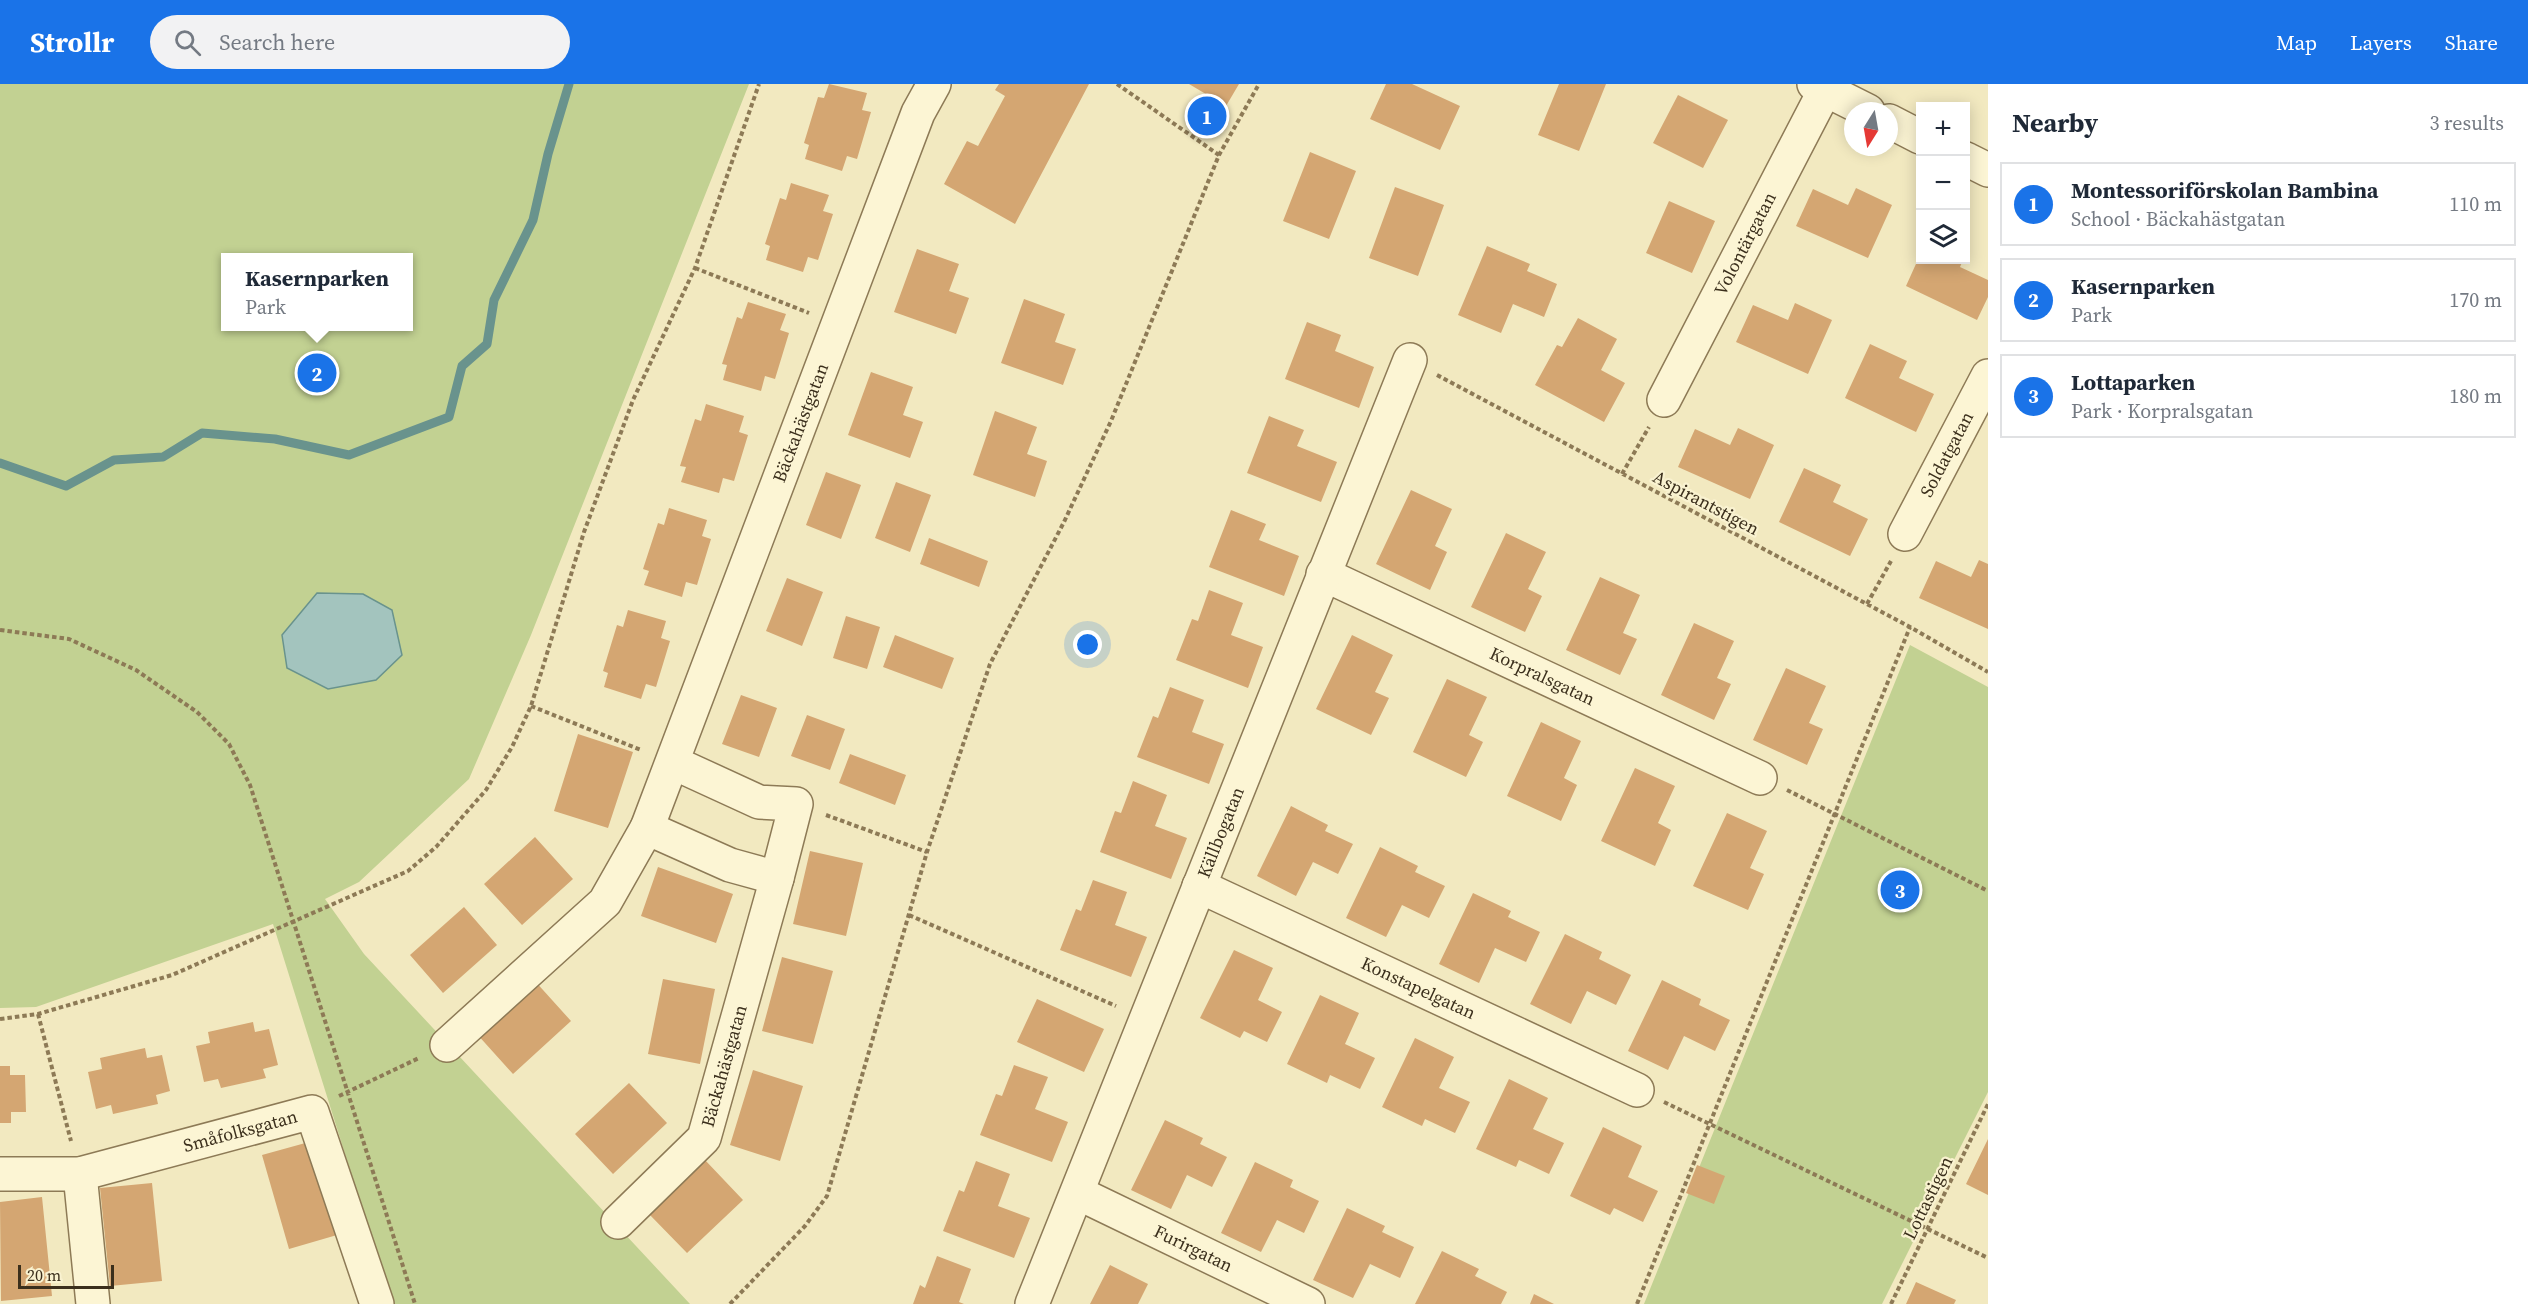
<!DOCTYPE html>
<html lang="en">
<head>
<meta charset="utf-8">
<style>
	body { margin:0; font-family:"Source Serif 4",serif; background:#f2f2f3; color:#1f2937 }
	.controls { position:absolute; right:18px; top:18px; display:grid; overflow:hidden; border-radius:0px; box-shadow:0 3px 15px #0003 }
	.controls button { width:54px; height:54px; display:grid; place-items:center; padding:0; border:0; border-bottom:2px solid #e0e1e3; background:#fff; color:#1f2937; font:30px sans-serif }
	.compass { position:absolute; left:1844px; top:18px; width:54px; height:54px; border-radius:50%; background:#fff; box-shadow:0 3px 15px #0003; rotate:191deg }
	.scale { position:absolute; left:18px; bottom:15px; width:96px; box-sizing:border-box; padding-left:6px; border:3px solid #3b2f1c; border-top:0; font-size:16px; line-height:21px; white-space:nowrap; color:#3b2f1c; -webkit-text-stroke:4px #f9f2d0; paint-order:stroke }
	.you { position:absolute; left:1088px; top:561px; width:21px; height:21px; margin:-15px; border:4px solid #fff; border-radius:50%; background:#1a73e8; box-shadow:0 0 0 9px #1a73e833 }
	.badge { display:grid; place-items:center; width:39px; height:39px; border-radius:50%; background:#1a73e8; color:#fff; font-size:20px; font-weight:700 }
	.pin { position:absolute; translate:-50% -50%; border:3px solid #fff; box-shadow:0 2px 6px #0006 }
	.popup { position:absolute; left:221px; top:169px; width:192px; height:78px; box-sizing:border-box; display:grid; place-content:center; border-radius:0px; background:#fff; filter:drop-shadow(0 2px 4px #0005); font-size:20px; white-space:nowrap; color:#747a83 }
	.popup b { font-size:22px; color:#1f2937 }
	.popup::after { content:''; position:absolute; left:50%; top:100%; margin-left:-12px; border:12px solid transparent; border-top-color:#fff }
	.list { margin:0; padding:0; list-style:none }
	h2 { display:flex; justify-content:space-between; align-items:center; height:78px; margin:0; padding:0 24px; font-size:26px }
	h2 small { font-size:20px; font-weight:400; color:#747a83 }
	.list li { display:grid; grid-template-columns:39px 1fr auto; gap:18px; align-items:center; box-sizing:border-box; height:84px; margin:0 12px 12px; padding:0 12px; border:2px solid #e0e1e3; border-radius:0px }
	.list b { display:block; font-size:22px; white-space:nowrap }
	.list p { margin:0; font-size:20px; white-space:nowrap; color:#747a83 }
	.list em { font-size:20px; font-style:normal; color:#747a83 }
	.icon { flex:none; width:33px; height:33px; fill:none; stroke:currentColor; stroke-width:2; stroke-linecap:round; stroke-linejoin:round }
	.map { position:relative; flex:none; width:1988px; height:1220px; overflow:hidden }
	header { display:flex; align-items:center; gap:36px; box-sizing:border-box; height:84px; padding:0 30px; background:#1a73e8; color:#fff }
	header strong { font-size:28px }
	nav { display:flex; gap:33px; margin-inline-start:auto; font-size:21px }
	.search { width:420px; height:54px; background:#f2f2f3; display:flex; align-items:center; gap:15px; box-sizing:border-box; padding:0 21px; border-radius:33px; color:#747a83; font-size:22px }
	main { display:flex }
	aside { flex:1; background:#fff }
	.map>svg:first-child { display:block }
	.green { fill:#c2d192; fill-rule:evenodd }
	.water { fill:#a3c4be; stroke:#69938d; stroke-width:1.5 }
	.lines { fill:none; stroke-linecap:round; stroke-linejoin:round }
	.stream { stroke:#69938d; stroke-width:9 }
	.building { fill:#d4a672 }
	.street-casing { stroke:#8d7a56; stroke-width:36 }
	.path { stroke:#8d7a56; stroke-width:4; stroke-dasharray:4.5 3; stroke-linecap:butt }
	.street { stroke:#fcf5d4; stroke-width:33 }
	.labels { text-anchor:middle; stroke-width:4.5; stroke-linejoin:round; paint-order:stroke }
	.street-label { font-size:18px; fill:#3b2f1c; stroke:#f9f2d0 }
</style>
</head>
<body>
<header>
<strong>Strollr</strong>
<div class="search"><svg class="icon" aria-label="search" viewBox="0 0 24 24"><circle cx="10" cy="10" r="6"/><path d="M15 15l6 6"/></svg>Search here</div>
<nav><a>Map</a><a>Layers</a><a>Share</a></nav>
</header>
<main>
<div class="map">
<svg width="1988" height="1220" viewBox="0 0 1988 1220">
	<rect width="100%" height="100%" fill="#f2e9c0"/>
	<path class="green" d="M 0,0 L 749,0 L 531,551 L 469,695 L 359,798 L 325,815 L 364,870 L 690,1220 L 392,1220 L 273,840 L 36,923 L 0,924 ZM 226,174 L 409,174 L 409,242 L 226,242 Z
		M 1910,561 L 1988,603 L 1988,1008 L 1882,1220 L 1644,1220 Z"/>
	<path class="water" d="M 317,509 L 363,510 L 392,526 L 402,571 L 376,596 L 328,605 L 287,584 L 282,551 Z"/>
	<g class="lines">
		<path class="stream" d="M 0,379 L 66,402 L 114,376 L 163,373 L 202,349 L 275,355 L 349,371 L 449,333 L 462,282 L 487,260 L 494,216 L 533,136 L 548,70 L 569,0"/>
	</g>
	<path class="building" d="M 829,0 L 867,9 L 862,26 L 871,28 L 857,75 L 847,72 L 842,87 L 805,75 L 809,61 L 804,59 L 818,13 L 824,14 Z
		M 999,0 L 1089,0 L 1015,140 L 944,100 L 967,57 L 978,62 L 1005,12 L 995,6 Z
		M 1189,0 L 1239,0 L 1226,22 Z
		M 1386,0 L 1412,0 L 1460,22 L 1440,66 L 1370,35 Z
		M 1559,0 L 1606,0 L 1579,67 L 1538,51 Z
		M 1678,11 L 1728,36 L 1703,84 L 1653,59 Z
		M 1310,68 L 1356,87 L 1329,155 L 1283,137 Z
		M 791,99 L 829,111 L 823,127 L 833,130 L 818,176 L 808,173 L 803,188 L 766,176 L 770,162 L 765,160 L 780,114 L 786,116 Z
		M 1395,103 L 1444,121 L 1418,192 L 1369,174 Z
		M 1856,104 L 1892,121 L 1868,174 L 1796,142 L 1813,105 L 1848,121 Z
		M 1669,117 L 1715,137 L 1692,189 L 1646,169 Z
		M 1487,162 L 1530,180 L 1527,187 L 1557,200 L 1544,233 L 1513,220 L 1501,249 L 1458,231 Z
		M 917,165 L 959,180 L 949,207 L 969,214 L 956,250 L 894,228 Z
		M 1920,171 L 1920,176 L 1963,176 L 1960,183 L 1988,196 L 1988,213 L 1977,236 L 1906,202 Z
		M 1024,215 L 1065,230 L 1055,258 L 1076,265 L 1063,301 L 1001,279 Z
		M 748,218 L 786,230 L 780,246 L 789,249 L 775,295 L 765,292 L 761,307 L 723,296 L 727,281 L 722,280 L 737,233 L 742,235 Z
		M 1795,219 L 1832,236 L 1808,290 L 1736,258 L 1753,221 L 1788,236 Z
		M 1578,234 L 1617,255 L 1601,286 L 1625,299 L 1604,338 L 1535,301 L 1557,261 L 1562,263 Z
		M 1307,238 L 1341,251 L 1335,267 L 1374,283 L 1359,324 L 1285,295 Z
		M 1870,260 L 1907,277 L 1899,294 L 1934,310 L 1916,348 L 1845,314 Z
		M 871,288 L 913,303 L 903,331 L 923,338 L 910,374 L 848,351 Z
		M 706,320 L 744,332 L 739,348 L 748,351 L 734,397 L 723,394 L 719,409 L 681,398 L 686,383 L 680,382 L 695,335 L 701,337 Z
		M 995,327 L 1037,343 L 1027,370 L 1047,377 L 1035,413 L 973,391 Z
		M 1269,332 L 1304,346 L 1297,362 L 1337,378 L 1321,418 L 1247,389 Z
		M 1738,344 L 1774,361 L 1750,415 L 1678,383 L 1695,345 L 1730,361 Z
		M 1804,384 L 1841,401 L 1833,418 L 1868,435 L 1850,472 L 1779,438 Z
		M 826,388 L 861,401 L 841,455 L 806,441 Z
		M 896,398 L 931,411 L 910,468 L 875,454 Z
		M 1411,406 L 1452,425 L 1435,462 L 1447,468 L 1430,506 L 1376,480 Z
		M 669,424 L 707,436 L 702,452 L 711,455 L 697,501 L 686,498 L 682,513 L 644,501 L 649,487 L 643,485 L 658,439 L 664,441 Z
		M 1231,426 L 1266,440 L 1259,456 L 1299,472 L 1284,512 L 1209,483 Z
		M 1506,449 L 1546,468 L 1528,505 L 1542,512 L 1525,548 L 1471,523 Z
		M 929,454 L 988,477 L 979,503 L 920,480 Z
		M 1979,476 L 1988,480 L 1988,545 L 1919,514 L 1936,477 L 1971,493 Z
		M 1600,493 L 1640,511 L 1623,549 L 1637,555 L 1620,591 L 1566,566 Z
		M 787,494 L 823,508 L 802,562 L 766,547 Z
		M 1209,506 L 1243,519 L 1231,551 L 1263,563 L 1248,604 L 1176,576 L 1192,535 L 1198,537 Z
		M 628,526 L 666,537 L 661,554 L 670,557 L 656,603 L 646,600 L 641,615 L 604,603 L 608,589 L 603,587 L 617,541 L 623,543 Z
		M 846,532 L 880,543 L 867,585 L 833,574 Z
		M 1694,539 L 1734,557 L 1717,594 L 1731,600 L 1714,636 L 1661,611 Z
		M 895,551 L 954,574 L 942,605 L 883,583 Z
		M 1352,551 L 1393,571 L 1375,608 L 1389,614 L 1371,651 L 1316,625 Z
		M 1786,584 L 1826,602 L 1809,639 L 1823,645 L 1807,681 L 1753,656 Z
		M 1447,595 L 1487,613 L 1469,651 L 1483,658 L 1466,693 L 1413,668 Z
		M 1170,603 L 1204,616 L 1192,648 L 1224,660 L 1209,700 L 1137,673 L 1153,632 L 1158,634 Z
		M 741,611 L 777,624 L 759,673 L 722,660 Z
		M 807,631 L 845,645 L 830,686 L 791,672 Z
		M 1541,638 L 1581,657 L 1564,694 L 1577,701 L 1561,737 L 1507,712 Z
		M 578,650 L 633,668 L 608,744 L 554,727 Z
		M 850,670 L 906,691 L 895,721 L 839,699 Z
		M 1635,684 L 1675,702 L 1658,739 L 1671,746 L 1655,782 L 1601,757 Z
		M 1133,697 L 1167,711 L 1155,742 L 1187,754 L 1171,795 L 1100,768 L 1115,727 L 1121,729 Z
		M 1291,722 L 1328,741 L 1325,747 L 1353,760 L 1338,790 L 1313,778 L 1296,812 L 1257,792 Z
		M 1727,729 L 1767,747 L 1750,784 L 1764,790 L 1748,826 L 1693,802 Z
		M 535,753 L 573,795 L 522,841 L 484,800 Z
		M 1380,763 L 1418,782 L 1415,788 L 1445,802 L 1429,834 L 1402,821 L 1386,853 L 1346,834 Z
		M 810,767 L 863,779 L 846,852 L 793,840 Z
		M 658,783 L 733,810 L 716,859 L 641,832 Z
		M 1093,796 L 1127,808 L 1115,841 L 1147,853 L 1131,893 L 1060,866 L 1076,825 L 1081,827 Z
		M 1473,809 L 1511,827 L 1508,833 L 1540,848 L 1526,878 L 1495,864 L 1479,899 L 1439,880 Z
		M 464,823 L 497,861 L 443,909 L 410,871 Z
		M 1565,850 L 1602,868 L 1599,875 L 1631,891 L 1616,921 L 1587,907 L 1571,940 L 1530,920 Z
		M 1234,866 L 1273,884 L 1258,916 L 1282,928 L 1267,958 L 1244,947 L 1240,954 L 1200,934 Z
		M 782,873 L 833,887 L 813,960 L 762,947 Z
		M 663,895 L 715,905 L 700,980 L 648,970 Z
		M 534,896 L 571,937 L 513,990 L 476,949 Z
		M 1662,896 L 1701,915 L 1699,921 L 1730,936 L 1715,967 L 1684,952 L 1668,986 L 1628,967 Z
		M 1320,911 L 1359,929 L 1345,960 L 1375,974 L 1360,1005 L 1330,991 L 1327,999 L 1287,980 Z
		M 1037,915 L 1104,945 L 1084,988 L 1017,958 Z
		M 253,938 L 255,948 L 269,945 L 278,981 L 263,985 L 266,994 L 221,1004 L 218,995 L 204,998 L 196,962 L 210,959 L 208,948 Z
		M 1415,954 L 1454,973 L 1439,1004 L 1470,1018 L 1455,1049 L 1425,1035 L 1422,1042 L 1382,1023 Z
		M 145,964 L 147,974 L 162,971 L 170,1007 L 156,1011 L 158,1020 L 113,1030 L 111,1021 L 96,1025 L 88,988 L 102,985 L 100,974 Z
		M 1014,981 L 1048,993 L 1035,1025 L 1068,1038 L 1052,1078 L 980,1051 L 996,1010 L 1002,1012 Z
		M 0,982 L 10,982 L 10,991 L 25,991 L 26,1028 L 11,1028 L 11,1039 L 0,1039 Z
		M 753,986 L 803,1002 L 780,1077 L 730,1061 Z
		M 1509,995 L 1548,1014 L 1533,1045 L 1564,1059 L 1549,1090 L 1519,1076 L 1516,1083 L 1476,1065 Z
		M 629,999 L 667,1039 L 613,1090 L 575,1050 Z
		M 1165,1036 L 1203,1054 L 1200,1060 L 1227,1073 L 1212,1103 L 1187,1091 L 1171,1125 L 1131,1106 Z
		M 1603,1043 L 1642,1062 L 1628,1093 L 1658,1107 L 1643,1138 L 1614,1124 L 1610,1131 L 1570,1112 Z
		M 1988,1055 L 1988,1111 L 1966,1100 Z
		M 309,1058 L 337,1151 L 289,1165 L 262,1071 Z
		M 705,1076 L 743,1116 L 687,1169 L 649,1130 Z
		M 976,1077 L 1010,1090 L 998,1122 L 1030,1134 L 1014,1174 L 943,1147 L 959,1106 L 964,1108 Z
		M 1255,1078 L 1293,1096 L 1290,1103 L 1319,1117 L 1304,1149 L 1277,1136 L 1261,1168 L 1221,1149 Z
		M 1697,1081 L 1725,1092 L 1714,1120 L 1686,1109 Z
		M 152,1099 L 162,1197 L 110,1202 L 100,1104 Z
		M 42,1113 L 52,1212 L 1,1217 L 0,1118 Z
		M 1347,1124 L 1385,1142 L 1382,1148 L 1414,1163 L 1400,1194 L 1370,1180 L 1353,1214 L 1313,1196 Z
		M 1442,1167 L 1479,1185 L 1475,1192 L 1507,1208 L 1501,1220 L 1415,1220 Z
		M 937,1172 L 971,1185 L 959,1218 L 964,1220 L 913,1220 L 920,1201 L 925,1204 Z
		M 1110,1181 L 1148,1200 L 1138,1220 L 1090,1220 Z
		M 1916,1198 L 1956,1216 L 1954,1220 L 1906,1220 Z
		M 1534,1210 L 1554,1220 L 1530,1220 Z"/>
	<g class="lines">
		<defs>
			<g id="street">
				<path d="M 1814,0 L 1868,27"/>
				<path d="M 1889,37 L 1920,53"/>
				<path d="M 1966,75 L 1988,86"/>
				<path id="s1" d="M 1664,316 L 1825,6"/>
				<path id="s2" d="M 1905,450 L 1988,292"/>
				<path id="s3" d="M 1323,490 L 1760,694"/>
				<path id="s4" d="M 674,679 L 759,718 L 796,720 L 777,794 L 730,781 L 647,744 L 918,29 L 934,0"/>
				<path id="s5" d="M 1199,802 L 1637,1006"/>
				<path d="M 447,961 L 605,818 L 647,744"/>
				<path id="s6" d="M 0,1090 L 80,1090 L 312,1028 L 377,1220"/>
				<path d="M 80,1090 L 93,1220"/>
				<path id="s7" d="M 1078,1109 L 1308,1220"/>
				<path id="s8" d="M 618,1138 L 704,1054 L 777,794"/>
				<path id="s9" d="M 1032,1220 L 1410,276"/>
			</g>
		</defs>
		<use href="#street" class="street-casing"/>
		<path class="path" d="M 1117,0 L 1219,71
			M 695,184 L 809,229
			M 1437,291 L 1910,543 L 1988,588
			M 1622,390 L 1649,343
			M 1867,520 L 1891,477
			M 0,546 L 69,555 L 136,586 L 197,628 L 229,660 L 250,701 L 415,1220
			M 531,622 L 641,666
			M 1787,706 L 1988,807
			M 826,731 L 927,768
			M 909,831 L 1116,922
			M 38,930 L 71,1057
			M 0,935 L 38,930 L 172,891 L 408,787 L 436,763 L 486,706 L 512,663 L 531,622 L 584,448 L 633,316 L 695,184 L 759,0
			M 339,1012 L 419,974
			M 1664,1018 L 1988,1174
			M 730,1220 L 805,1142 L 827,1112 L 927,768 L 990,580 L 1064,438 L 1111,337 L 1219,71 L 1259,0
			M 1637,1220 L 1910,543
			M 1891,1220 L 1988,1020"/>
		<use href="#street" class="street"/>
	</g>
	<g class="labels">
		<g class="street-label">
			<text dy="6" stroke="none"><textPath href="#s1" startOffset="176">Volontärgatan</textPath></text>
			<text dy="6" stroke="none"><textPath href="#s4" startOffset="780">Bäckahästgatan</textPath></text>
			<text dy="6" stroke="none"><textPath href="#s2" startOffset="90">Soldatgatan</textPath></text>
			<text transform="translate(1706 419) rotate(28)" y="6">Aspirantstigen</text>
			<text dy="6" stroke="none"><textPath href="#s3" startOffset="242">Korpralsgatan</textPath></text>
			<text dy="6" stroke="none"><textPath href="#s9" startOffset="508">Källbogatan</textPath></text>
			<text dy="6" stroke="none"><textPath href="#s5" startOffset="242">Konstapelgatan</textPath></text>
			<text dy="6" stroke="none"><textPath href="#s8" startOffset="195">Bäckahästgatan</textPath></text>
			<text dy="6" stroke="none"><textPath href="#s6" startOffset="246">Småfolksgatan</textPath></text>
			<text transform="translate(1928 1114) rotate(-64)" y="6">Lottastigen</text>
			<text dy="6" stroke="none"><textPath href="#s7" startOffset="128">Furirgatan</textPath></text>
		</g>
	</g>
</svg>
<div class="controls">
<button>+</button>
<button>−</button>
<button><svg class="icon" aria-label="layers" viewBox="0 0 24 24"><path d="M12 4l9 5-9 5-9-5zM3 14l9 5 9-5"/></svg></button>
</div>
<svg class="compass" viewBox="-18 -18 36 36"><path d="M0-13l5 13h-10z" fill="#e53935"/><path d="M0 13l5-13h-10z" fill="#747a83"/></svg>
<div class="scale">20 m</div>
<div class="you"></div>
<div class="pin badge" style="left:1207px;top:32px">1</div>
<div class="pin badge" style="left:317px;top:289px">2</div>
<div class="popup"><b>Kasernparken</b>Park</div>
<div class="pin badge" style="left:1900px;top:806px">3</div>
</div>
<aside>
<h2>Nearby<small>3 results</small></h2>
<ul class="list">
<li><span class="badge">1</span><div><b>Montessoriförskolan Bambina</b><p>School · Bäckahästgatan</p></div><em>110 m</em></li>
<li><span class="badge">2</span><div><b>Kasernparken</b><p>Park</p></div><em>170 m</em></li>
<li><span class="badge">3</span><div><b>Lottaparken</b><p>Park · Korpralsgatan</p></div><em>180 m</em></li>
</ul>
</aside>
</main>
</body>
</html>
